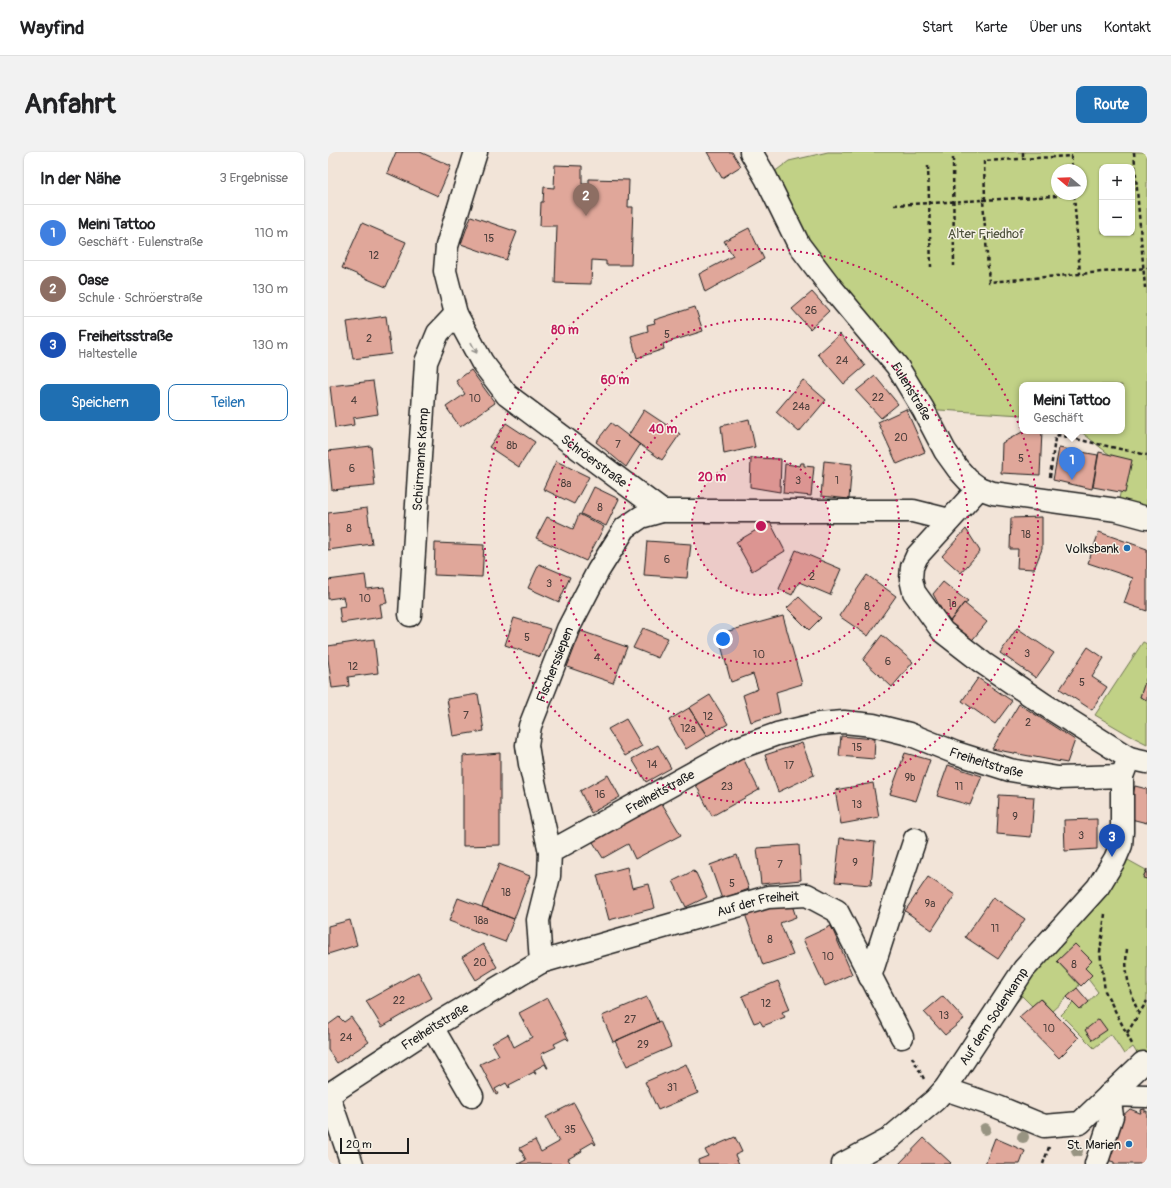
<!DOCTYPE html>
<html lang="de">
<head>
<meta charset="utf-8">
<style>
	body { margin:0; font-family:Pangolin,sans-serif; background:#f2f2f2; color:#202124 }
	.controls { position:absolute; right:12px; top:12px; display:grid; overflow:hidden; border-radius:8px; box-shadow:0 1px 3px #0004 }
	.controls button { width:36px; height:36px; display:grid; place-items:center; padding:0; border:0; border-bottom:1px solid #e0e0e0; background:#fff; color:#202124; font:20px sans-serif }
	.compass { position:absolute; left:723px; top:12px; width:36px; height:36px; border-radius:50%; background:#fff; box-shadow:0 1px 3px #0004; rotate:289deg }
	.scale { position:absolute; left:12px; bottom:10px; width:69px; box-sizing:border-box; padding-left:4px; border:2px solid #1c1c1c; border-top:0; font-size:11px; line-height:14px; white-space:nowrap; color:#1c1c1c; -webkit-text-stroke:3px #f7f3e8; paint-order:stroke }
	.you { position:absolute; left:395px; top:487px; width:14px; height:14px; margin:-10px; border:3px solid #fff; border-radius:50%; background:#1a73e8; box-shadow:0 0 0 6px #1a73e833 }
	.badge { display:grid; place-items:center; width:26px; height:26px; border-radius:50%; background:#1f6fb2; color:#fff; font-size:13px; font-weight:700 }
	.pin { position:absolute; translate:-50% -33px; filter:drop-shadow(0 1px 2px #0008) }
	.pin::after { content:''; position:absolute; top:21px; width:14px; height:12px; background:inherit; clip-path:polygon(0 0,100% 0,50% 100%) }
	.popup { position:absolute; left:691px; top:230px; width:106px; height:52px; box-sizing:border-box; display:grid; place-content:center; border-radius:8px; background:#fff; filter:drop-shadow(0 1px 3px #0005); font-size:13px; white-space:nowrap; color:#757577 }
	.popup b { font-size:15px; color:#202124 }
	.popup::after { content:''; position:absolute; left:50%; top:100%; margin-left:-8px; border:8px solid transparent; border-top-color:#fff }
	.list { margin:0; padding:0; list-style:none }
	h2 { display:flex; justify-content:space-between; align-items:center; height:52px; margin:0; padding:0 16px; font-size:17px }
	h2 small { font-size:13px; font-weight:400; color:#757577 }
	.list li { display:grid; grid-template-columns:26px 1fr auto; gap:12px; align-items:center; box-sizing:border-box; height:56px; padding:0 16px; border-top:1px solid #e0e0e0 }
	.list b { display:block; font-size:15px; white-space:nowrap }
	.list p { margin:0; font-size:13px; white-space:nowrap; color:#757577 }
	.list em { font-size:13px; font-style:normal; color:#757577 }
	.actions { display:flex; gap:8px; padding:12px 16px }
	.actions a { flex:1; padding:9px 0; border:1px solid #1f6fb2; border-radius:8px; text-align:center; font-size:14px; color:#1f6fb2 }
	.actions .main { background:#1f6fb2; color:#fff }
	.map { position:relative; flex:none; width:819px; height:1012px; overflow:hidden; border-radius:8px }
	header { display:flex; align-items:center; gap:24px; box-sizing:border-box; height:56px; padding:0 20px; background:#fff; border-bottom:1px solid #e0e0e0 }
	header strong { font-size:19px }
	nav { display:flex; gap:22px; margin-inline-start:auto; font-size:14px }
	.intro { display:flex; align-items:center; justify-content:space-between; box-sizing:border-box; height:96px; padding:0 24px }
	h1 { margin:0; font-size:28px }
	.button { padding:10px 18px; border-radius:8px; background:#1f6fb2; color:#fff; font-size:14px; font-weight:700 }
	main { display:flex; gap:24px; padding:0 24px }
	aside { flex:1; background:#fff; border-radius:8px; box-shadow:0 1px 3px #0004 }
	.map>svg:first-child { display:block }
	.green { fill:#c1d186; stroke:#6e7651; fill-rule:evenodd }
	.building { fill:#e0a79a; stroke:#1c1c1c }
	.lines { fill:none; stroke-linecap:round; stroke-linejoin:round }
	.minor-casing { stroke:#1c1c1c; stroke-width:25 }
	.major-casing { stroke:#1c1c1c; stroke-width:25 }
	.path { stroke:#1c1c1c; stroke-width:2.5; stroke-dasharray:4 3; stroke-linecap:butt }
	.minor { stroke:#f7f3e8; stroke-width:22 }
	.major { stroke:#f7f3e8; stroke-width:22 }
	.tree { fill:#989482 }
	.oneway { stroke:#94928c }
	.ring { fill:none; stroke:#c2185b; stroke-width:2; stroke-dasharray:2 4 }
	.poi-dot { fill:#1f6fb2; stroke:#f7f3e8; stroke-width:1.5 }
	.labels { text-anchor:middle; stroke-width:3; stroke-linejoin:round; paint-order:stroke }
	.number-label { font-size:11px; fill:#4d3f3c }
	.park-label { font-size:13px; fill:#4e523c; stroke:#f7f3e8 }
	.street-label { font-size:13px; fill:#1c1c1c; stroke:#f7f3e8 }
	.poi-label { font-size:13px; fill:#1c1c1c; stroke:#f7f3e8; text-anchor:end }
	.centre { fill:#c2185b; stroke:#f7f3e8; stroke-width:2 }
	.ring-label { font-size:12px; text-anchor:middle; font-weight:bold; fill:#c2185b; stroke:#f7f3e8; stroke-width:3; stroke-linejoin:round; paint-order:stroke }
</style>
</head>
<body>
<header>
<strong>Wayfind</strong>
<nav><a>Start</a><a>Karte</a><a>Über uns</a><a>Kontakt</a></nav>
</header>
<div class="intro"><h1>Anfahrt</h1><a class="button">Route</a></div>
<main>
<aside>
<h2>In der Nähe<small>3 Ergebnisse</small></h2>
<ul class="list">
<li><span class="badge" style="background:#3f7fe0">1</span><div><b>Meini Tattoo</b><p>Geschäft · Eulenstraße</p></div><em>110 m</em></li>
<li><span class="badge" style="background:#8d6e63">2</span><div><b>Oase</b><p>Schule · Schröerstraße</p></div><em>130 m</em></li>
<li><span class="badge" style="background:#1a4fb4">3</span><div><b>Freiheitsstraße</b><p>Haltestelle</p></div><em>130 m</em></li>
</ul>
<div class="actions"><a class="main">Speichern</a><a>Teilen</a></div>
</aside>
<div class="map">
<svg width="819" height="1012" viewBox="0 0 819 1012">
	<rect width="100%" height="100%" fill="#f2e4d8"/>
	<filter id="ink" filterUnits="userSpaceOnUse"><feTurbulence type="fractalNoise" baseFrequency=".025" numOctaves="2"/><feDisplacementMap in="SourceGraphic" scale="8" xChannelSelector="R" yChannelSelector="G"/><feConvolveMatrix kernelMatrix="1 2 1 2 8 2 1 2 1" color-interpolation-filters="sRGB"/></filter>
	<g filter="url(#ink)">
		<path class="green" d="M 500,0 L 819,0 L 819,366 L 789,358 L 797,315 L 752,279 L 794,279 L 794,233 L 694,233 L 694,263 L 595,257 L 502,134 L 438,26 L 461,9 ZM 774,15 L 804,15 L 804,81 L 774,81 ZM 729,18 L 753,18 L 753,42 L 729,42 Z
			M 815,490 L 819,492 L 819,524 L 812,545 L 819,548 L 819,592 L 801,583 L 767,563 Z
			M 789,702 L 818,718 L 815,725 L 819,727 L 819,914 L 815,911 L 805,895 L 796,902 L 783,882 L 766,896 L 733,863 L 745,851 L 753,858 L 770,840 L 760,827 L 764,823 L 757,816 L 764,809 L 747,792 L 729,809 L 751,833 L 749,836 L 724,859 L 713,847 L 704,854 L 694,844 L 682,858 L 696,817 Z"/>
		<path class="building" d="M 68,0 L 92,0 L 123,14 L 110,44 L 59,21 Z
			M 379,0 L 404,0 L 413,14 L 394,26 Z
			M 227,13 L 254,14 L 254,32 L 261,33 L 261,27 L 301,28 L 300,55 L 305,55 L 303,113 L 278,113 L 278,109 L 264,108 L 263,132 L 227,131 L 229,74 L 212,74 L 213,50 L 215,50 L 216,35 L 226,36 Z
			M 143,64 L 189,80 L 178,108 L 133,92 Z
			M 34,71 L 78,90 L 58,135 L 14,116 Z
			M 421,76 L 436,107 L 377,140 L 371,122 L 405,104 L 396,89 Z
			M 484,140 L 501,159 L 482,177 L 464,157 Z
			M 367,155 L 375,179 L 335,192 L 336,197 L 309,206 L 303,184 L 320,179 L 319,173 L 327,171 L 326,168 Z
			M 58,164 L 63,202 L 25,207 L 19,170 Z
			M 512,182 L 537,214 L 516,232 L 490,202 Z
			M 143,218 L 167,251 L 132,275 L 118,255 L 137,242 L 128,229 Z
			M 547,224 L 570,252 L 553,266 L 528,239 Z
			M 475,228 L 498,248 L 471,280 L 448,260 Z
			M 45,229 L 50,262 L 25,266 L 26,273 L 7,276 L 2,234 Z
			M 578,257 L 597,300 L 569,312 L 550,270 Z
			M 316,258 L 352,282 L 334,308 L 300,284 Z
			M 421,267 L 427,295 L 396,302 L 393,274 Z
			M 178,271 L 207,290 L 191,315 L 161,295 Z
			M 283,271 L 312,293 L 298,315 L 268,290 Z
			M 696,279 L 714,279 L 712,323 L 673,321 L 674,291 Z
			M 43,294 L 47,334 L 4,338 L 0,299 Z
			M 731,296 L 770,303 L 764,337 L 725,328 Z
			M 771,300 L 804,308 L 797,341 L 765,335 Z
			M 423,306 L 453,307 L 452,340 L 422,335 Z
			M 228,309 L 261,325 L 246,352 L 215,337 Z
			M 496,309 L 524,312 L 521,347 L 493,344 Z
			M 473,311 L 476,311 L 476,314 L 486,315 L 483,344 L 455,341 L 457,312 L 472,314 Z
			M 266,335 L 291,347 L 278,374 L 253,362 Z
			M 39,356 L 44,392 L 0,398 L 0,361 Z
			M 251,362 L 276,375 L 258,409 L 208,386 L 219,365 L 245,377 Z
			M 714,365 L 714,397 L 706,417 L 689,416 L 690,397 L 682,397 L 683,366 Z
			M 442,370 L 457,399 L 424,419 L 408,390 Z
			M 638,377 L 652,399 L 633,421 L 614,404 Z
			M 771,380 L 819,397 L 819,459 L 796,451 L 805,426 L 760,411 Z
			M 319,389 L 363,392 L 359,426 L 316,423 Z
			M 107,391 L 156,393 L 154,425 L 106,423 Z
			M 468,398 L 513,417 L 502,443 L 471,430 L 464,443 L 451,437 Z
			M 211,412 L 242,425 L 231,450 L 200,436 Z
			M 37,423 L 39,437 L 56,435 L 59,451 L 52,452 L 54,465 L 13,471 L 11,455 L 17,454 L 15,445 L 0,447 L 0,428 Z
			M 539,423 L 568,444 L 540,484 L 511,464 Z
			M 615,430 L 640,450 L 637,452 L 636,451 L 621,471 L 605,442 Z
			M 471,445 L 493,466 L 481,478 L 459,456 Z
			M 636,451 L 659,470 L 641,492 L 618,474 Z
			M 455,464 L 474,532 L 448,540 L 452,561 L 423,570 L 415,543 L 430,537 L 425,522 L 403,530 L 390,482 Z
			M 186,466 L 222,477 L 212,505 L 177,493 Z
			M 315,476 L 340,486 L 330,506 L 305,496 Z
			M 689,476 L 726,501 L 708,526 L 672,501 Z
			M 253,479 L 299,495 L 285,531 L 239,515 Z
			M 554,483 L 585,510 L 564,535 L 535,508 Z
			M 46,487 L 50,521 L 20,525 L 21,534 L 4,536 L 0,507 L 0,494 Z
			M 760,495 L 776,506 L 764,525 L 779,535 L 764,558 L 732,537 Z
			M 819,524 L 819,548 L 812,545 Z
			M 650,526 L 684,549 L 667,572 L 634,549 Z
			M 150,542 L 156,579 L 125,584 L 119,547 Z
			M 382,543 L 400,572 L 379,584 L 361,556 Z
			M 691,552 L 747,588 L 739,611 L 664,597 Z
			M 361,556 L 379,584 L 358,597 L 341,568 Z
			M 298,567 L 314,594 L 297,604 L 280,577 Z
			M 513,584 L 547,587 L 546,607 L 511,604 Z
			M 474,591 L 486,623 L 450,640 L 437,603 Z
			M 330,593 L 343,616 L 318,630 L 304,607 Z
			M 172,601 L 172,693 L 135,694 L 135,604 Z
			M 577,601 L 602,608 L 588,649 L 562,642 Z
			M 414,604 L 431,638 L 384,664 L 367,631 Z
			M 620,613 L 654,624 L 642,653 L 609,644 Z
			M 280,623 L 292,645 L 263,661 L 252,639 Z
			M 545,631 L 551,665 L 513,672 L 507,638 Z
			M 807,634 L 819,637 L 819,671 L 799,666 Z
			M 671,643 L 706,645 L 703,685 L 669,682 Z
			M 333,650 L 353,683 L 307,707 L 300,692 L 275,706 L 263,687 Z
			M 769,667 L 769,697 L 737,699 L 736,668 Z
			M 512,686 L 547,690 L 543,733 L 507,730 Z
			M 471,693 L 473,728 L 433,732 L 429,696 Z
			M 409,703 L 421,737 L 394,747 L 382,713 Z
			M 171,712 L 202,724 L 186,767 L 154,755 Z
			M 299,715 L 304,736 L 321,732 L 327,756 L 281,768 L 269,723 Z
			M 819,717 L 819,727 L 815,726 Z
			M 365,719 L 367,720 L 368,721 L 365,720 L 368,721 L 379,745 L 358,755 L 345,729 Z
			M 600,725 L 627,743 L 604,778 L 577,759 Z
			M 665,745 L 697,767 L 670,807 L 637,785 Z
			M 130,746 L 186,767 L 177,790 L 121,769 Z
			M 462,747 L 468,765 L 452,771 L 465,803 L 435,813 L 417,762 Z
			M 22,768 L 29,793 L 0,802 L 0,774 Z
			M 503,774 L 524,822 L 497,834 L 475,787 Z
			M 155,792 L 169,815 L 148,828 L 134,805 Z
			M 747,792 L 764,809 L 757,816 L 764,823 L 753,834 L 729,809 Z
			M 90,820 L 104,846 L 54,875 L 38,849 Z
			M 450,829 L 462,857 L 454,860 L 457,865 L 435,874 L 432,869 L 426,871 L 414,844 Z
			M 749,836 L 761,850 L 752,858 L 739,845 Z
			M 615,844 L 636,867 L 617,883 L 596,860 Z
			M 319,845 L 330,870 L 285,890 L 274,864 Z
			M 219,846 L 241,888 L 240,888 L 238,886 L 226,892 L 228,895 L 213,902 L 220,916 L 219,916 L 217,912 L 206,918 L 208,922 L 207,922 L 206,920 L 181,933 L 182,936 L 181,936 L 178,931 L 167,937 L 170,942 L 168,943 L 152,912 L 171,903 L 164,891 L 180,882 L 186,895 L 204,885 L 191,861 Z
			M 712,847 L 751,886 L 731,906 L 691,865 Z
			M 11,865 L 16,870 L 23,865 L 41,890 L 9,911 L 0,898 L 0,873 Z
			M 771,867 L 779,878 L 764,888 L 757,878 Z
			M 332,869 L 343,895 L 299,914 L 287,889 Z
			M 358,912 L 370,941 L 330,958 L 317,930 Z
			M 246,951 L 268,992 L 267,993 L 265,990 L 253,997 L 254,999 L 240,1007 L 243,1012 L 190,1012 L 198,1008 L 192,996 L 207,988 L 213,1000 L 231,990 L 218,965 Z
			M 802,957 L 812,961 L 813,961 L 812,958 L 817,957 L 817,960 L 819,959 L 819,1012 L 786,1012 L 786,1010 L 779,1008 L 793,965 Z
			M 407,985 L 414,1000 L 407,1003 L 411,1012 L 371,1012 L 370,1008 L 380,1004 L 377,998 Z
			M 596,986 L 623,1011 L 622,1012 L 571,1012 Z
			M 667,986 L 697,999 L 692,1012 L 657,1012 Z"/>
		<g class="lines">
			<defs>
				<g id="minor">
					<path id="s1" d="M 148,0 L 119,94 L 117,119 L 128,162 L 154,210 L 179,243 L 334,359"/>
					<path id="s2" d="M 82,463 L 98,210 L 110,181 L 128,162"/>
					<path d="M 801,606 L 819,610"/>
					<path id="s3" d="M 222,700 L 202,612 L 199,593 L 202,574 L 240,477 L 270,419 L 297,376 L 313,365 L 334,359 L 585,359 L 621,368"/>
					<path id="s4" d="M 213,810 L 440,745 L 479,743 L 509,759 L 574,885"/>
					<path d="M 542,825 L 568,744 L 587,687"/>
					<path d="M 104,875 L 144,944"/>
					<path d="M 617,937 L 670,955 L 716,974 L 752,971 L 815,911"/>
					<path d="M 0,942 L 24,1012"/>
					<path id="s5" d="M 0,943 L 104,875 L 213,810 L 210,768 L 221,724 L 222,700 L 410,596 L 449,582 L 491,572 L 516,570 L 545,573 L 581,582 L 628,601 L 682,618 L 730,626 L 794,624"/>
					<path id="s6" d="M 515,1012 L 560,988 L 607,948 L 617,937 L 696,817 L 770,735 L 787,707 L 793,693 L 794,680 L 794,624 L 801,606 L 717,553 L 655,511 L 615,480 L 586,440 L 583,427 L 584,415 L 589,404 L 651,336"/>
					<path d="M 768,1012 L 784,964 L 781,943 L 819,944"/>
				</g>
				<g id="major">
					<path id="s7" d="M 423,0 L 438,26 L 471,93 L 502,134 L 569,214 L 595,257 L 617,299 L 630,317 L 640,328 L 651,336 L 665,341 L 789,358 L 819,366"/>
				</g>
			</defs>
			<use href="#minor" class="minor-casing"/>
			<use href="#major" class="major-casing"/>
			<path class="path" d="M 695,0 L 695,7
				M 806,0 L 817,136
				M 625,6 L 626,114
				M 600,14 L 603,115
				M 655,48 L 746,43 L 752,122
				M 657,48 L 656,9 L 743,4 L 744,18
				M 566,53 L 655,48 L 661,130 L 819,116
				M 722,325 L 727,286 L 730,283 L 819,303
				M 777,762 L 772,800 L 777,839 L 804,892
				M 799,797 C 796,822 802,840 811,862
				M 799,881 L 819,849
				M 584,905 L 596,927
				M 715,1012 L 721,995"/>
			<use href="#minor" class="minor"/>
			<use href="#major" class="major"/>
		</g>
		<g class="tree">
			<circle cx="657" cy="977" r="6"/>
			<circle cx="695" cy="985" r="6"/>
			<circle cx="749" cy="999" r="6"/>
		</g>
		<defs><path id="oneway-shaft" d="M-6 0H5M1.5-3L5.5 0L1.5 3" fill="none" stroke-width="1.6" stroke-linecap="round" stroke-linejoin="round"/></defs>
		<use class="oneway" href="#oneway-shaft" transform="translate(146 196) rotate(62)"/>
	</g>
	<circle cx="433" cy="374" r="69" fill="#c2185b" fill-opacity=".12"/>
	<g class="ring">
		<circle cx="433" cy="374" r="69"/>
		<circle cx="433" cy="374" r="138"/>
		<circle cx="433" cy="374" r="207"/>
		<circle cx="433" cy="374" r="277"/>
	</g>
	<g class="poi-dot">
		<circle cx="799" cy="396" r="4"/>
		<circle cx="801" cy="992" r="4"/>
	</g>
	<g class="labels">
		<g class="number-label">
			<text x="161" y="90">15</text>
			<text x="46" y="107">12</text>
			<text x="483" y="162">26</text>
			<text x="339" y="186">5</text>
			<text x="41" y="190">2</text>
			<text x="514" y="212">24</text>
			<text x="550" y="249">22</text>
			<text x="147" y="250">10</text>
			<text x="26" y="252">4</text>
			<text x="473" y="258">24a</text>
			<text x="573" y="289">20</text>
			<text x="290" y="296">7</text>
			<text x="184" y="297">8b</text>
			<text x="693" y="310">5</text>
			<text x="24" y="320">6</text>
			<text x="470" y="332">3</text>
			<text x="509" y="332">1</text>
			<text x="238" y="335">8a</text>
			<text x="272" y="359">8</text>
			<text x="21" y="380">8</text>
			<text x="698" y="386">18</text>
			<text x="339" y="411">6</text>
			<text x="484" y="428">2</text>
			<text x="221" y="435">3</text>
			<text x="37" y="450">10</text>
			<text x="624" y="455">1a</text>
			<text x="539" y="458">8</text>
			<text x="199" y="489">5</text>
			<text x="699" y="505">3</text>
			<text x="431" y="506">10</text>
			<text x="269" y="509">4</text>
			<text x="560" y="513">6</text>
			<text x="25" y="518">12</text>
			<text x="754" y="534">5</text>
			<text x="138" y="567">7</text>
			<text x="380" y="568">12</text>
			<text x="700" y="574">2</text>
			<text x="360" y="580">12a</text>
			<text x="529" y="599">15</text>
			<text x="324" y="616">14</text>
			<text x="461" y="617">17</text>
			<text x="582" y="629">9b</text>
			<text x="399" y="638">23</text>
			<text x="631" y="638">11</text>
			<text x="272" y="646">16</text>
			<text x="529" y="656">13</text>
			<text x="687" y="668">9</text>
			<text x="753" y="687">3</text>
			<text x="527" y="714">9</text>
			<text x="452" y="716">7</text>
			<text x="404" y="735">5</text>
			<text x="178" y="744">18</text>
			<text x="602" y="755">9a</text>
			<text x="153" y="772">18a</text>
			<text x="667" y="780">11</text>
			<text x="442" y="791">8</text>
			<text x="500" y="808">10</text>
			<text x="152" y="814">20</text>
			<text x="746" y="816">8</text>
			<text x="71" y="852">22</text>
			<text x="438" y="855">12</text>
			<text x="616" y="867">13</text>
			<text x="302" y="871">27</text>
			<text x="721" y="880">10</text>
			<text x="18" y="889">24</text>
			<text x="315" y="896">29</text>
			<text x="344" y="939">31</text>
			<text x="242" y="981">35</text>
		</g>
		<g class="park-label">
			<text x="658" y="86">Alter Friedhof</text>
		</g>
		<g class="street-label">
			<text dy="5" stroke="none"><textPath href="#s7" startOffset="290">Eulenstraße</textPath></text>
			<text dy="5" stroke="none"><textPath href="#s2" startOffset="156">Schürmanns Kamp</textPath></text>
			<text dy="5" stroke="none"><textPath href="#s1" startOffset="373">Schröerstraße</textPath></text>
			<text dy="5" stroke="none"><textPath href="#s3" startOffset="195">Fischerssiepen</textPath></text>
			<text dy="5" stroke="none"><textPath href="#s5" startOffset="836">Freiheitstraße</textPath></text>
			<text dy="5" stroke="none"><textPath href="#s5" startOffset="488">Freiheitstraße</textPath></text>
			<text dy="5" stroke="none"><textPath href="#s4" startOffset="225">Auf der Freiheit</textPath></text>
			<text dy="5" stroke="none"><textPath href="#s6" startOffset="215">Auf dem Sodenkamp</textPath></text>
			<text dy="5" stroke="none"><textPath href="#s5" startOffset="127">Freiheitstraße</textPath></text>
		</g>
		<g class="poi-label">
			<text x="791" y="401">Volksbank</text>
			<text x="793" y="997">St. Marien</text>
		</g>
	</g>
	<circle cx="433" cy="374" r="6" class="centre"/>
	<g class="ring-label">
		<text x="237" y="182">80 m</text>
		<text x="287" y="232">60 m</text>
		<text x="335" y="281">40 m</text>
		<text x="384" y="329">20 m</text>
	</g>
</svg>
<div class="controls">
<button>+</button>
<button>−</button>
</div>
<svg class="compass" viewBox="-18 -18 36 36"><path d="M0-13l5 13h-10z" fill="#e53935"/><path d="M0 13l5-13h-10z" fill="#757577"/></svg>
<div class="scale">20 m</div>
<div class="you"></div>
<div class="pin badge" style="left:744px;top:328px;background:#3f7fe0">1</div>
<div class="popup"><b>Meini Tattoo</b>Geschäft</div>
<div class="pin badge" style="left:258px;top:64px;background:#8d6e63">2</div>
<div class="pin badge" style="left:784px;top:705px;background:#1a4fb4">3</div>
</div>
</main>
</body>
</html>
